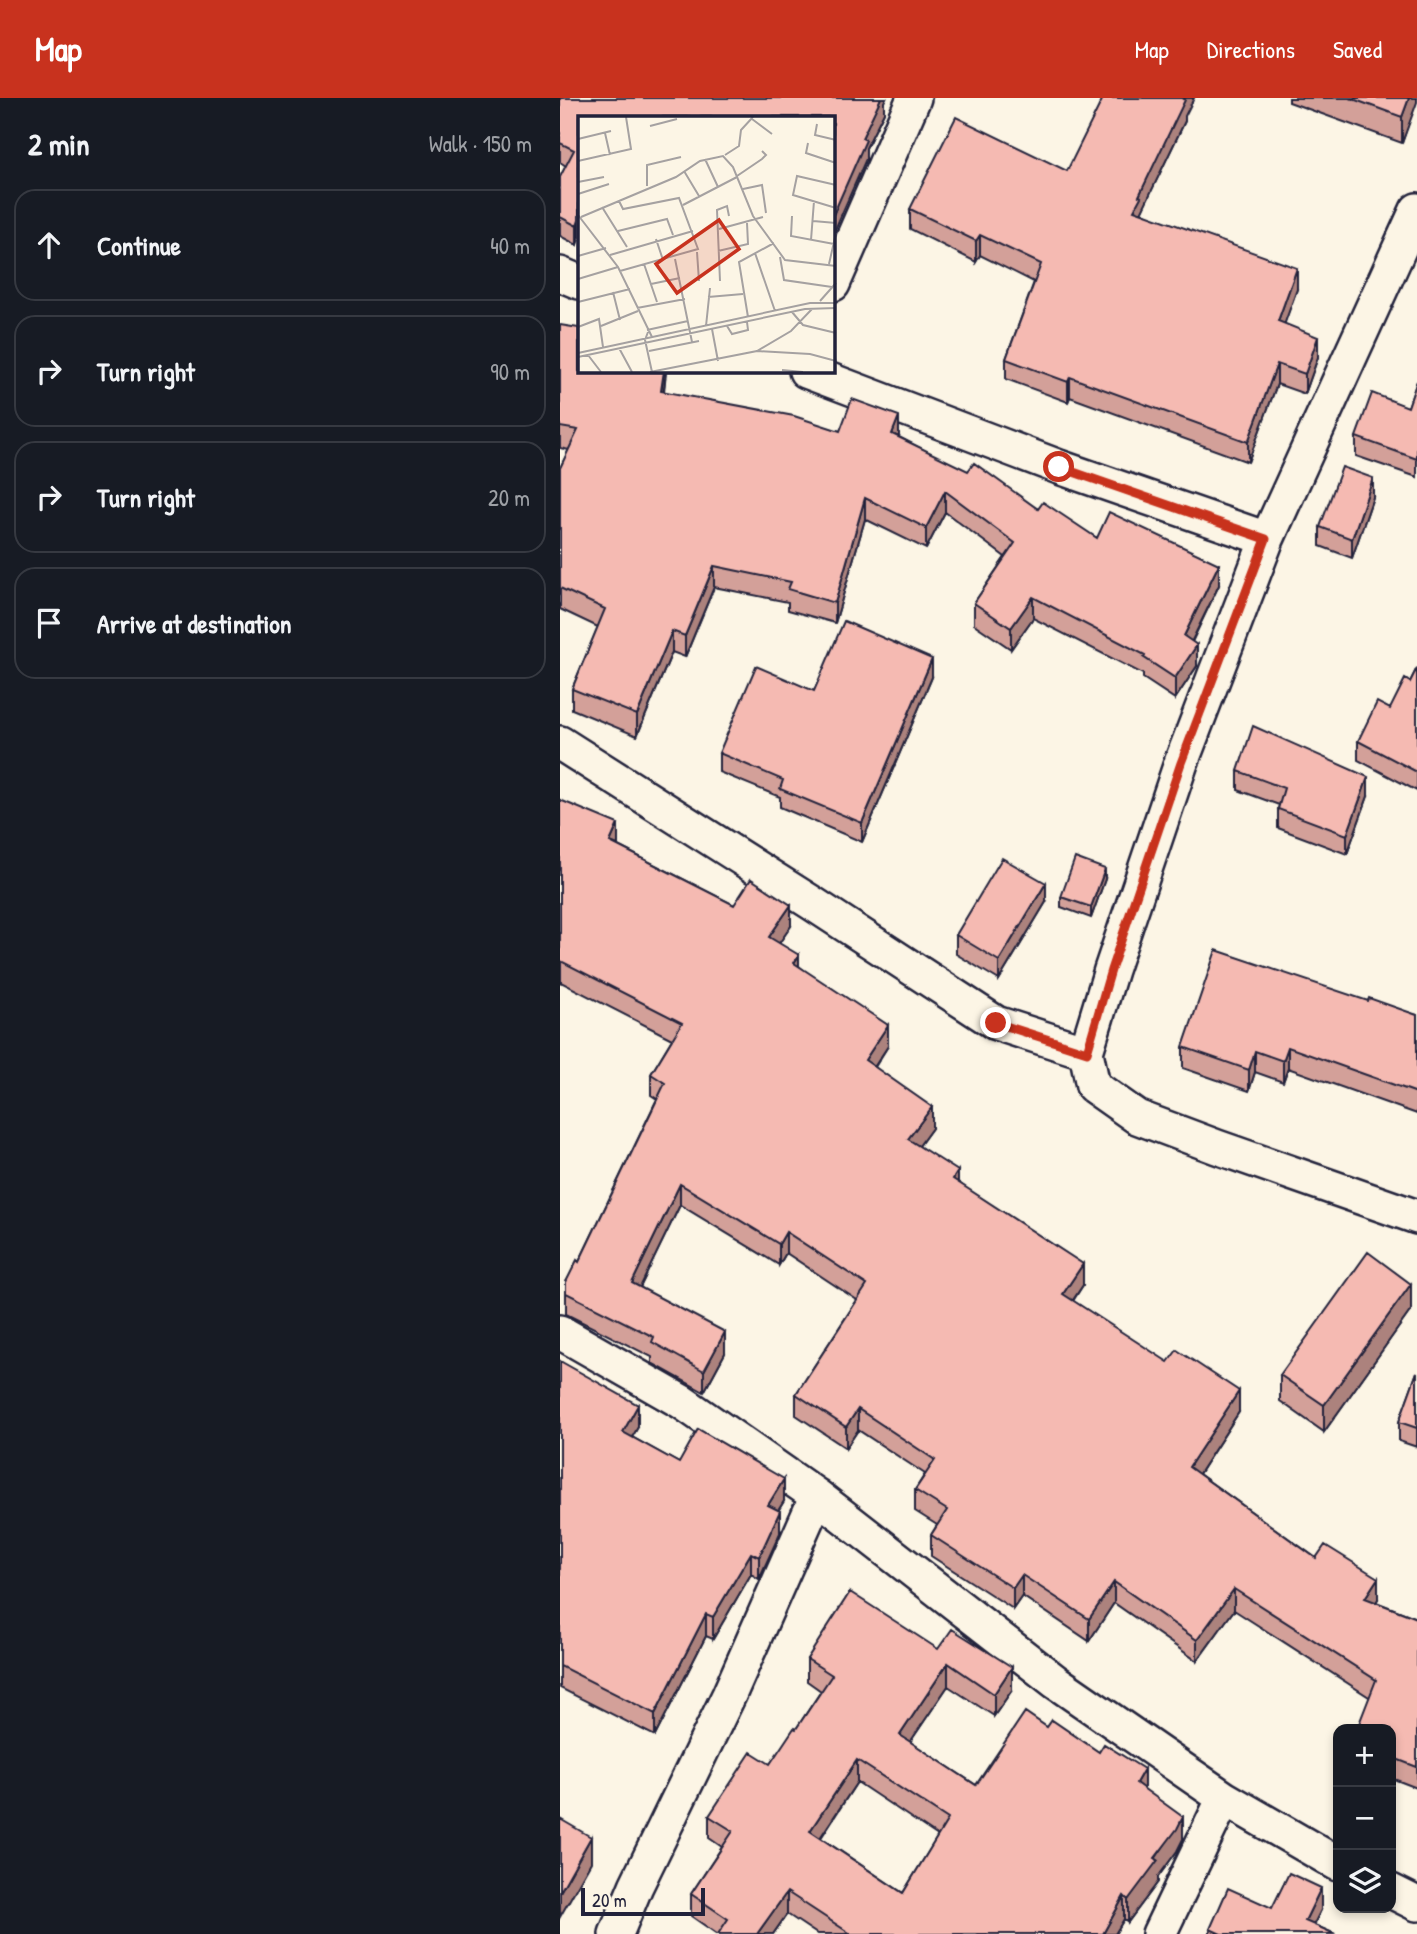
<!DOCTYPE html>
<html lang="en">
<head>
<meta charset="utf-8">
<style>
	body { margin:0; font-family:"Patrick Hand",sans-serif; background:#20242c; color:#f1f3f6 }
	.controls { position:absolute; right:21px; bottom:21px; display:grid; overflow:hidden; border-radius:14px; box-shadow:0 4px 10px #0003 }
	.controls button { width:63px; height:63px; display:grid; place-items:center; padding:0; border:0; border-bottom:2px solid #363941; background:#171b24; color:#f1f3f6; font:35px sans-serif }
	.scale { position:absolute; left:21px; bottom:18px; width:124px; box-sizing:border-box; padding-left:7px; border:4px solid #22223b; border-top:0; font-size:19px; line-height:24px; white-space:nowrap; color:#22223b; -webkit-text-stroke:5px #fcf5e5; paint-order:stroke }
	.stop { position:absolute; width:21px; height:21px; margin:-16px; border:5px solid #c8321e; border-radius:50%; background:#fff }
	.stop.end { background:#c8321e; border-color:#fff; box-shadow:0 2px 7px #0008 }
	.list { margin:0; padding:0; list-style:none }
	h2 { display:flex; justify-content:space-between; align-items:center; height:91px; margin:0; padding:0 28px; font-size:30px }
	h2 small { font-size:23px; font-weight:400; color:#9ea1a6 }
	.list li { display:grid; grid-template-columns:46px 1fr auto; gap:21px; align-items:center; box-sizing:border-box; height:112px; margin:0 14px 14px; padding:0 14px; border:2px solid #363941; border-radius:21px }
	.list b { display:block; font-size:26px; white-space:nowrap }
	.list em { font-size:23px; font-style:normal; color:#9ea1a6 }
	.icon { flex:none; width:38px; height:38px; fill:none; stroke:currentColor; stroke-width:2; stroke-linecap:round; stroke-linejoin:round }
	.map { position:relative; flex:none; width:857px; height:1836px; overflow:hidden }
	header { display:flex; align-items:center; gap:42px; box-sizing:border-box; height:98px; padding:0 35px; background:#c8321e; color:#fff }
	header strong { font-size:33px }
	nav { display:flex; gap:38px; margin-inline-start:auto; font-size:24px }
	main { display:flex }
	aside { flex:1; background:#171b24 }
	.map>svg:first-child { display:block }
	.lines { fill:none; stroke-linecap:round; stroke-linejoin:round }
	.minor-casing { stroke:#22223b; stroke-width:38 }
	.minor { stroke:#fcf5e5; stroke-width:33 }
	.wall { fill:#d3a099; stroke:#22223b; stroke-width:2; fill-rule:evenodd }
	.shaded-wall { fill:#ac827d; stroke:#22223b; stroke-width:2 }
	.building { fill:#f5bab2; stroke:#22223b; stroke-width:2; fill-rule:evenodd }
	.route { stroke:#c8321e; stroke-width:9 }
	.inset-road { fill:none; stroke:#a5a1a1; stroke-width:2 }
	.view { fill:#c8321e; fill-opacity:0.15; stroke:#c8321e; stroke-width:3.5 }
	.inset-edge { fill:none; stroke:#22223b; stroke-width:3.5 }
</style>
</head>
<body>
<header>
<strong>Map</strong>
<nav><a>Map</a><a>Directions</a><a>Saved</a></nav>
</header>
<main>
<aside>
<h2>2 min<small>Walk · 150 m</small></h2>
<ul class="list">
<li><svg class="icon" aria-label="ahead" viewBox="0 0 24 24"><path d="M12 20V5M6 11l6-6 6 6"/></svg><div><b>Continue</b></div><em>40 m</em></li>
<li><svg class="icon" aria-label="right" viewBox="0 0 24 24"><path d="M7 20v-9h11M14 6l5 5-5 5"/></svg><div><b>Turn right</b></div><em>90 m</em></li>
<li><svg class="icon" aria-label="right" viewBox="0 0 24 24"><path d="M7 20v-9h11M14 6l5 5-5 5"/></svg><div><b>Turn right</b></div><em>20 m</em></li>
<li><svg class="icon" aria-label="arrive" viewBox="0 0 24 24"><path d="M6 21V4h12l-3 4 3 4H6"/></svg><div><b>Arrive at destination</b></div></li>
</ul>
</aside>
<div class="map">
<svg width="857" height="1836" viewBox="0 0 857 1836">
	<rect width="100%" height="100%" fill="#fcf5e5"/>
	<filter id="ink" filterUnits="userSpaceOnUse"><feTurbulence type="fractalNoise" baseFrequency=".0143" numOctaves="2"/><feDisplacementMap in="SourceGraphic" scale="14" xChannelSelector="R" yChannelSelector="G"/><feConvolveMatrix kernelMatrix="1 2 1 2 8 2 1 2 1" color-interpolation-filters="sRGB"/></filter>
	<g filter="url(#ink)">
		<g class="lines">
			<defs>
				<path id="minor" d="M 857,112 L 707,441 L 621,665 L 551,872 L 526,954 L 533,988 L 577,1019 L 657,1049 L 857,1119
					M 0,176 L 19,184
					M 273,186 L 354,0
					M 246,273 L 499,369 L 707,441
					M 0,645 L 252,805 L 436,925 L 526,954
					M 0,1234 L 122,1304 L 257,1398 L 496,1584 L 664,1700 L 778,1766
					M 831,1793 L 857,1806
					M 56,1836 L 76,1788 L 169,1597 L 257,1398
					M 599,1836 L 664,1700"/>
			</defs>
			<use href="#minor" class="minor-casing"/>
			<use href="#minor" class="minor"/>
		</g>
		<path class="wall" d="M 0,0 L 324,4 L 324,14 L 306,50 L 306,61 L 273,19 L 19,19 L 17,147 L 0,138 L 0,79 L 6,68 L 0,64 Z
			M 729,0 L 857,0 L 842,45 L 729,4 Z
			M 625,18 L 625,23 L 581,114 L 737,191 L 724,226 L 758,259 L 745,296 L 717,286 L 688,364 L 510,299 L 508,304 L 446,281 L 446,261 L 474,184 L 420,157 L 416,164 L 350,131 L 350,111 L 507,73 Z
			M 0,227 L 19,273 L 106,273 L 104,294 L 280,333 L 339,339 L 478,411 L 537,440 L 659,487 L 632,544 L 637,568 L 615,601 L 583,580 L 583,576 L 473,520 L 451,551 L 414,526 L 414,505 L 445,459 L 385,414 L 366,451 L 305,421 L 275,525 L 228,512 L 228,504 L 154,489 L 125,559 L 112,554 L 77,638 L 12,611 L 12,591 L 38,529 L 0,511 L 0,370 L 9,352 L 0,350 Z
			M 857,283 L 857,379 L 796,358 L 796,339 L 848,309 Z
			M 813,399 L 792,460 L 760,448 L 760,429 Z
			M 857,570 L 857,693 L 798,662 L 798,643 L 830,611 L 850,584 Z
			M 372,579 L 302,744 L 220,709 L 220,699 L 159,674 L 159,655 L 254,593 Z
			M 678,673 L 808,698 L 787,756 L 718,730 L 718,711 L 719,707 L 678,692 Z
			M 0,702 L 58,748 L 174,807 L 231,828 L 219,845 L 239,868 L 328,948 L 315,969 L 372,1030 L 359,1048 L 398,1084 L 523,1187 L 513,1203 L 679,1314 L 639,1376 L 756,1460 L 818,1501 L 816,1504 L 857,1520 L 857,1690 L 831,1680 L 831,1631 L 809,1599 L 674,1512 L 637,1563 L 554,1505 L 529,1543 L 462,1498 L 453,1511 L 371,1458 L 371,1437 L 377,1427 L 355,1413 L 355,1392 L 365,1376 L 298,1332 L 286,1350 L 236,1317 L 236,1296 L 297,1202 L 226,1155 L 219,1167 L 120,1107 L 80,1189 L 165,1255 L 144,1294 L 92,1265 L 92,1259 L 6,1216 L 6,1184 L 19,1164 L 97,1001 L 91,997 L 91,976 L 112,941 L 1,884 L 0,886 Z
			M 545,781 L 531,820 L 501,809 L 501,799 Z
			M 486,804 L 439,882 L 396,856 L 396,837 Z
			M 808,903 L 857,917 L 857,1016 L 728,970 L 723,984 L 695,974 L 689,993 L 623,970 L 623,949 Z
			M 851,1212 L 764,1334 L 720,1303 L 720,1277 Z
			M 0,1263 L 78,1329 L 72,1339 L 119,1365 L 224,1403 L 218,1413 L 220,1435 L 199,1481 L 191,1476 L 153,1541 L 146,1538 L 95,1638 L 0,1590 Z
			M 857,1274 L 857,1349 L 839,1343 L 839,1324 Z
			M 378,1551 L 452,1592 L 434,1618 L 388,1588 L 350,1644 L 416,1687 L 584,1691 L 623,1741 L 617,1753 L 598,1779 L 598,1784 L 568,1824 L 564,1821 L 555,1836 L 257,1836 L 227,1816 L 213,1836 L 157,1836 L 131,1818 L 131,1796 L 162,1749 L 149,1740 L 149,1718 L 210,1666 L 236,1631 L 261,1593 L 247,1583 L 247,1561 ZM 297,1684 L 378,1738 L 343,1795 L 261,1740 Z
			M 712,1810 L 761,1812 L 754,1827 L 775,1836 L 650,1836 L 650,1831 Z"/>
		<path class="shaded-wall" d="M 320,0 L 326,0 L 324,4 L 324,14 L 306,50 L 306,61 L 273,136 L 273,117 L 302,40 Z
			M 624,0 L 634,0 L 625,18 L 625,23 L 581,115 L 574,112 L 579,98 Z
			M 849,0 L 857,0 L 857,4 L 842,45 L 842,19 Z
			M 19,122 L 19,142 L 17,147 L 17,128 Z
			M 420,137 L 420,157 L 416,164 L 416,143 Z
			M 737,170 L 737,191 L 718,244 L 718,223 Z
			M 758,239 L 758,259 L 745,296 L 745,276 Z
			M 717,266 L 717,286 L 688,364 L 688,344 Z
			M 104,273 L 106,273 L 101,314 L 101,293 Z
			M 510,279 L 510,299 L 508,304 L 508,284 Z
			M 339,318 L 339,339 L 332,336 Z
			M 813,380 L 813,399 L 792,460 L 792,441 Z
			M 385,393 L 385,414 L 366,451 L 366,430 Z
			M 305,400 L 305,421 L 275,525 L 275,505 Z
			M 659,466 L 659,487 L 624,559 L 624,538 Z
			M 154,468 L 154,489 L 125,559 L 125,538 Z
			M 473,499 L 473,520 L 451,551 L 451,530 Z
			M 112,533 L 112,554 L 77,638 L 77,617 Z
			M 637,547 L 637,568 L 615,601 L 615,580 Z
			M 372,561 L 372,579 L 302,744 L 302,725 Z
			M 808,679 L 808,698 L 787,756 L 787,737 Z
			M 58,726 L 58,747 L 50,744 Z
			M 545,771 L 545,781 L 531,820 L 531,809 Z
			M 486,785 L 486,804 L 439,882 L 439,863 Z
			M 231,807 L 231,828 L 209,860 L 209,839 Z
			M 239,857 L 239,878 L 234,865 Z
			M 1,863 L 1,884 L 0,886 L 0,865 Z
			M 328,927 L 328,948 L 305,983 L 305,962 Z
			M 728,949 L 728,970 L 723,984 L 723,963 Z
			M 695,953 L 695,974 L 689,993 L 689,972 Z
			M 372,1009 L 372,1030 L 348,1063 L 348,1041 Z
			M 398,1073 L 398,1094 L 393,1081 Z
			M 120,1086 L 120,1107 L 72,1206 L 72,1185 Z
			M 226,1134 L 226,1155 L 219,1167 L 219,1146 Z
			M 523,1166 L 523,1187 L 503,1217 L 503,1196 Z
			M 851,1186 L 851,1212 L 764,1334 L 764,1307 Z
			M 165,1234 L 165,1255 L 144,1294 L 144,1273 Z
			M 679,1293 L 679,1314 L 629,1391 L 629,1369 Z
			M 78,1307 L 78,1329 L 63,1355 L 63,1334 Z
			M 298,1311 L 298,1332 L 286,1350 L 286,1329 Z
			M 224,1381 L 224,1403 L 208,1429 L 208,1407 Z
			M 220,1413 L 220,1435 L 199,1481 L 199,1459 Z
			M 191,1455 L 191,1476 L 153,1541 L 153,1519 Z
			M 462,1477 L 462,1498 L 453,1511 L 453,1490 Z
			M 818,1480 L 818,1501 L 805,1521 L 805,1500 Z
			M 554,1484 L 554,1505 L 529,1543 L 529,1521 Z
			M 674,1491 L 674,1512 L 637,1563 L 637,1542 Z
			M 146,1516 L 146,1538 L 95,1638 L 95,1616 Z
			M 388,1565 L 388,1588 L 340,1659 L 340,1637 Z
			M 452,1569 L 452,1592 L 434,1618 L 434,1596 Z
			M 297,1662 L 297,1684 L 250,1755 L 250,1733 Z
			M 584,1671 L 584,1694 L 576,1685 Z
			M 623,1719 L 623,1741 L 617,1753 L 598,1779 L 598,1784 L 568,1824 L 568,1802 Z
			M 31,1739 L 31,1764 L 0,1819 L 0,1794 Z
			M 761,1790 L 761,1812 L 749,1836 L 745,1823 Z
			M 227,1794 L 227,1816 L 213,1836 L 197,1836 Z
			M 564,1798 L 564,1821 L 555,1836 L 543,1836 Z"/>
		<path class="building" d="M 0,0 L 321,0 L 302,40 L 306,42 L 273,117 L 273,19 L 19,19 L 19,122 L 17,128 L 0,119 L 0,79 L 14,52 L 0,45 Z
			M 543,0 L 624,0 L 623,1 L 625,2 L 579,98 L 581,99 L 574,112 L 737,170 L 718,223 L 758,239 L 745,276 L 717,266 L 688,344 L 510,279 L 508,284 L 446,261 L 481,166 L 420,137 L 416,143 L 350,111 L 396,19 L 507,73 Z
			M 790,0 L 849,0 L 842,19 Z
			M 0,227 L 19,230 L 19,273 L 104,273 L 101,293 L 234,318 L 280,333 L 292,301 L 339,318 L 332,336 L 408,373 L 414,365 L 478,411 L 483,404 L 537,440 L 549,414 L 659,466 L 624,538 L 637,547 L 615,580 L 583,559 L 585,557 L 473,499 L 451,530 L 414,505 L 455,445 L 385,393 L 366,430 L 305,400 L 275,505 L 228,491 L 231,484 L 154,468 L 125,538 L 112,533 L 77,617 L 12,591 L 45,511 L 0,490 L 0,370 L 18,332 L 0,329 Z
			M 857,283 L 857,361 L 796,339 L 812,295 L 848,309 Z
			M 782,369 L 813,380 L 792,441 L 760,429 Z
			M 284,523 L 372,561 L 302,725 L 220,691 L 223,682 L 159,655 L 196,568 L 254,593 Z
			M 857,570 L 857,674 L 798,643 L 817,604 L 830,611 L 845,581 L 850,584 Z
			M 693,628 L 808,679 L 787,737 L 718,711 L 724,690 L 678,673 Z
			M 0,702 L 58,726 L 50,744 L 174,807 L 191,781 L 231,807 L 209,839 L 239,857 L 234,865 L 328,927 L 305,962 L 372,1009 L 348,1041 L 398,1073 L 393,1081 L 523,1166 L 503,1196 L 608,1264 L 617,1252 L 679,1293 L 629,1369 L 756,1460 L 765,1447 L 818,1480 L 805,1500 L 857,1520 L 857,1669 L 831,1659 L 831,1631 L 797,1631 L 816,1582 L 674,1491 L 637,1542 L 554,1484 L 529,1521 L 462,1477 L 453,1490 L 371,1437 L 387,1412 L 355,1392 L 375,1362 L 298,1311 L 286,1329 L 236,1296 L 307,1187 L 226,1134 L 219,1146 L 120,1086 L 72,1185 L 165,1234 L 144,1273 L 92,1244 L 94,1239 L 6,1195 L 6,1184 L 17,1162 L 19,1164 L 105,985 L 91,976 L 122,925 L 1,863 L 0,865 Z
			M 442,760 L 486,785 L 439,863 L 396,837 Z
			M 515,760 L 545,771 L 531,809 L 501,799 Z
			M 656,852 L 808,903 L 809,900 L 857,917 L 857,995 L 728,949 L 723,963 L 695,953 L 689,972 L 623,949 Z
			M 808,1154 L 851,1186 L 764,1307 L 720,1277 Z
			M 0,1263 L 78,1307 L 63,1334 L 119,1365 L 138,1331 L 224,1381 L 208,1407 L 220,1413 L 199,1459 L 191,1455 L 153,1519 L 146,1516 L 95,1616 L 0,1568 Z
			M 857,1274 L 857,1330 L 839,1324 Z
			M 290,1494 L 378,1551 L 392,1531 L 452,1569 L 434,1596 L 388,1565 L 340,1637 L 416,1687 L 465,1614 L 487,1629 L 492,1622 L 539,1654 L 544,1646 L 584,1671 L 576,1685 L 623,1719 L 617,1731 L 595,1760 L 598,1762 L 568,1802 L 564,1798 L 543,1836 L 291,1836 L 227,1794 L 197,1836 L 158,1836 L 168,1821 L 131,1796 L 173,1733 L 149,1718 L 191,1654 L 210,1666 L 234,1630 L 236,1631 L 272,1577 L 247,1561 ZM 297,1662 L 388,1721 L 343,1795 L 250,1733 Z
			M 0,1721 L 31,1739 L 0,1794 Z
			M 729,1775 L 761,1790 L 745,1823 L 775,1836 L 661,1836 L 650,1831 L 668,1790 L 712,1810 Z"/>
	</g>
	<g class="lines" filter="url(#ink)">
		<path class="route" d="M 436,925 L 527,954 L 551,872 L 621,665 L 706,441 L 499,369"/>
	</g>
	<g transform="translate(18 18)">
		<rect width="257" height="257" fill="#fcf5e5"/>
		<path class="inset-road" d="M 174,3 L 194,18M 239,8 L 237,19 L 258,24M 72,10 L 99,3M 27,17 L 32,39M 0,23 L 33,15M 230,27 L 228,37 L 258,47M 147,39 L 161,30 L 163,14 L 175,1M 127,43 L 140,71M 0,45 L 53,33 L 48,1M 106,55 L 121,80M 159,60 L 184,43 L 188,39 L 184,35M 0,66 L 26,61M 258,69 L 219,60 L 215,79 L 258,92M 69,70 L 69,49 L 103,41M 165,73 L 184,69 L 188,97M 0,78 L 31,68M 41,85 L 45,93 L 101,82 L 120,133 L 42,155M 105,89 L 159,61M 24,91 L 49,131M 0,99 L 40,151 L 74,221M 214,100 L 213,120 L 256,128M 3,101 L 98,61 L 122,45 L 145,40 L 155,51 L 175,100 L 207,144 L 258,150M 235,105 L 258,107M 141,113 L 185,101M 40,115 L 89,103 L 95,119M 78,123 L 85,144M 233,124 L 236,85M 140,135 L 170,128 L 169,107M 119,136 L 121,165M 177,137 L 197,195M 32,139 L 115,115M 0,140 L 28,132M 202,141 L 206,164 L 254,171M 97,143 L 114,226M 66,148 L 79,186M 251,148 L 258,117M 0,163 L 40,151M 142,165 L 139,94 L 149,90 L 151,100M 73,168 L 102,162M 35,176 L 42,204M 130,181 L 165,178M 242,185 L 258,167M 0,186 L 52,173M 59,192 L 107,183M 214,196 L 225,209 L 258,217M 170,201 L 161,146 L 196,127M 23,210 L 60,195M 128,210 L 132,172M 149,210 L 154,218 L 170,214 L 169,206M 0,211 L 21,203 L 25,231M 134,213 L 140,245M 69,214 L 110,205M 70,216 L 67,224 L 74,256M 41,232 L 54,256M 71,235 L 121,225M 179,235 L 232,238 L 258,245M 0,237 L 232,187 L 258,187M 10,239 L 23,256M 0,241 L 227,193 L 258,192M 204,254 L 225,256M 72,256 L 179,235 L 213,215 L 234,193"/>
		<path class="view" d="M 141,104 L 161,133 L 99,177 L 78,148 Z"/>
		<rect width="257" height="257" class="inset-edge"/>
	</g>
</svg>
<div class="controls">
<button>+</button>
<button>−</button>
<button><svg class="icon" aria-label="layers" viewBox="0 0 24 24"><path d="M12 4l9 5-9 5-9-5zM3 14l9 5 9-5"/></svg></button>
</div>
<div class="scale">20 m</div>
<div class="stop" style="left:499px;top:369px"></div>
<div class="stop end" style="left:436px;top:925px"></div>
</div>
</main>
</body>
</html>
